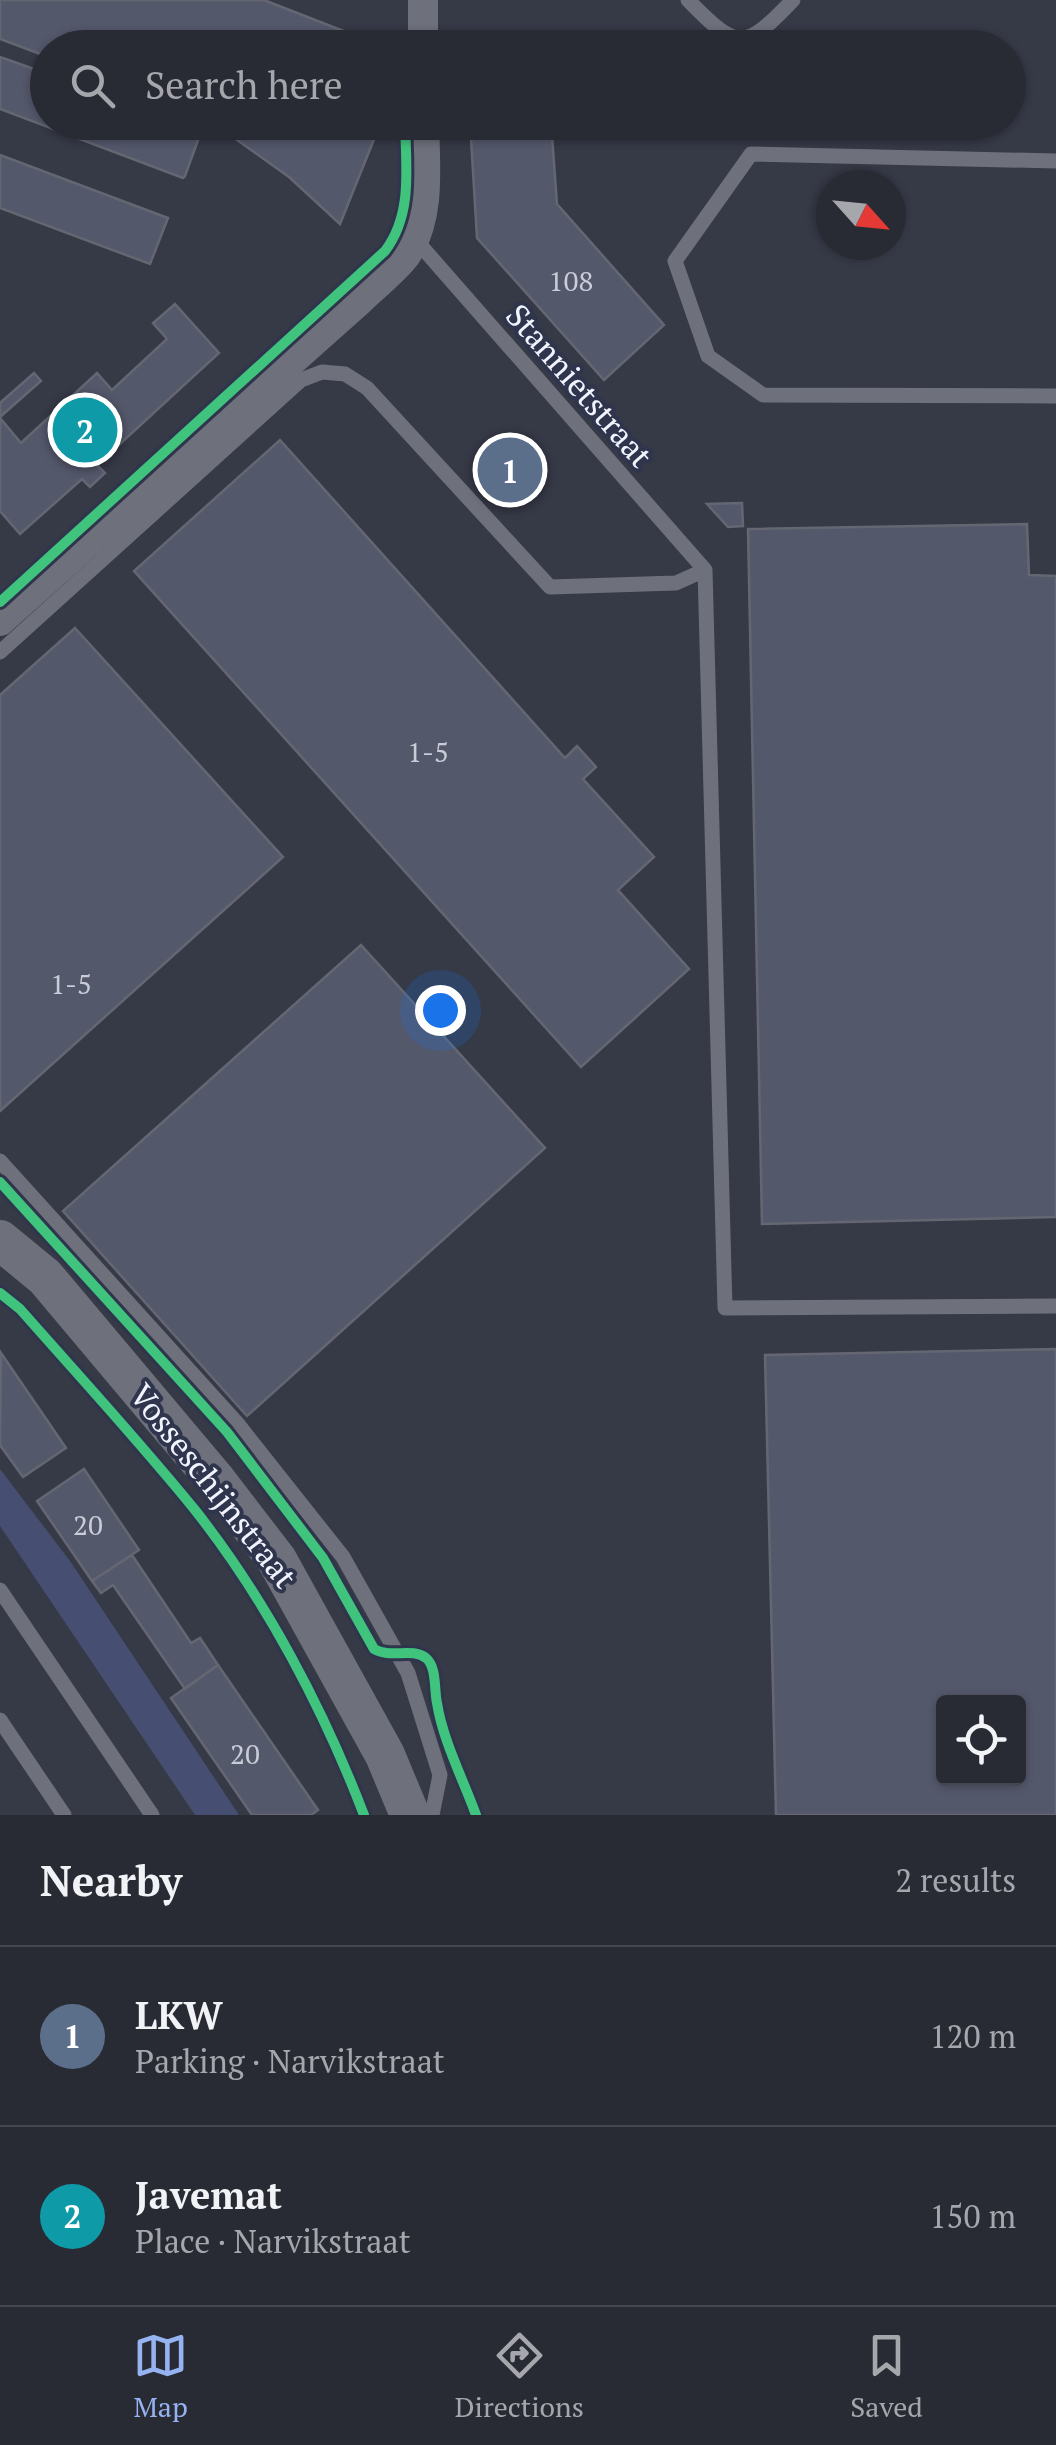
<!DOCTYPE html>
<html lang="en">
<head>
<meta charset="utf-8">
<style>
	body { margin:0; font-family:"PT Serif",serif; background:#30333c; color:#f1f3f6 }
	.controls { position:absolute; right:30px; bottom:30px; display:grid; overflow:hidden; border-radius:10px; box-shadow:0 2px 8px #0004 }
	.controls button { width:90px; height:90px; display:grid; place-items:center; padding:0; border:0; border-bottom:2px solid #44474f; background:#282b34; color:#f1f3f6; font:50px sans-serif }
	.compass { position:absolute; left:816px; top:170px; width:90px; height:90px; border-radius:50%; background:#282b34; box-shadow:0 2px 8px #0004; rotate:117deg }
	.you { position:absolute; left:440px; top:1010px; width:35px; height:35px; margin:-25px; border:8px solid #fff; border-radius:50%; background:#1a73e8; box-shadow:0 0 0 15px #1a73e833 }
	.badge { display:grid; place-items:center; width:65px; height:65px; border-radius:50%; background:#95b2f1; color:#fff; font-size:32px; font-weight:700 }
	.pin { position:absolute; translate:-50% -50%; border:5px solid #fff; box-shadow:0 2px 10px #0006 }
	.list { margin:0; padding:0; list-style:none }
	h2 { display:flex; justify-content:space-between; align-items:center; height:130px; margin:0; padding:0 40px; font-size:42px }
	h2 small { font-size:32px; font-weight:400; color:#a5a7ac }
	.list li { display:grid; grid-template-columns:65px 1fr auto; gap:30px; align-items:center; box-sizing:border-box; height:180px; padding:0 40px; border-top:2px solid #44474f }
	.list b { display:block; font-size:38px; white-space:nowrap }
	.list p { margin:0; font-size:32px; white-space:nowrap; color:#a5a7ac }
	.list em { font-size:32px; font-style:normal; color:#a5a7ac }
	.icon { flex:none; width:55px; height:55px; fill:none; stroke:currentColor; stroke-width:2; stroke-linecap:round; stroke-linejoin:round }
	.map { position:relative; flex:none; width:1056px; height:1815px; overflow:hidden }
	.search { position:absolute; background:#282b34; box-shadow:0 2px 8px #0004; left:30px; right:30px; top:30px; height:110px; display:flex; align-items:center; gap:25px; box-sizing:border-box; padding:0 35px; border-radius:55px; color:#a5a7ac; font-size:38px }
	.sheet { height:490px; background:#282b34 }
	nav { display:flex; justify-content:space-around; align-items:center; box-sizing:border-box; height:140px; border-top:2px solid #44474f; background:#282b34; font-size:28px; color:#a5a7ac }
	nav a { display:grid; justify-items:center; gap:5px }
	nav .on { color:#95b2f1 }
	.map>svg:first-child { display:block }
	.green { fill:#464f71 }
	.building { fill:#54586b; stroke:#646772; stroke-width:2.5; fill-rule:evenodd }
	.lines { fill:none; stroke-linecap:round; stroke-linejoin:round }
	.service { stroke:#6e717c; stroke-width:15 }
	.minor { stroke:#6e717c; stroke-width:30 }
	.tertiary { stroke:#6e717c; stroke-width:40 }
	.cycleway-casing { stroke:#2f354d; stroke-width:16 }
	.cycleway { stroke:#40c37c; stroke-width:10 }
	.labels { text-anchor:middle; stroke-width:8; stroke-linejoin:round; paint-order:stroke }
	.number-label { font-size:28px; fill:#caccd8 }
	.street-label { font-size:32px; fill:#f1f3fd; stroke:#2f354d }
</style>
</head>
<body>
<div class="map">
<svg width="1056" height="1815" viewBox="0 0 1056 1815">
	<rect width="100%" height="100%" fill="#363946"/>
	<path class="green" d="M 0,1469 L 70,1561 L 239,1815 L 195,1815 L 0,1526 Z"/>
	<path class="building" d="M 0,0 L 264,0 L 346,32 L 373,48 L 48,48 L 48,57 L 0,39 Z
		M 0,57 L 48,74 L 48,122 L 176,122 L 201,132 L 185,176 L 183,178 L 0,109 Z
		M 212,122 L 381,122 L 340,224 L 289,177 Z
		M 470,122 L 551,122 L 557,204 L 664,325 L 604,380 L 477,238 Z
		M 0,155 L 168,218 L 150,264 L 0,208 Z
		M 175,304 L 219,353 L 97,465 L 105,473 L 90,487 L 82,479 L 20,534 L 0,511 L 0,418 L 21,443 L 97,373 L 112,390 L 167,339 L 153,323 Z
		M 34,373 L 41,381 L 0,417 L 0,403 Z
		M 280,440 L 565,758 L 577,746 L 596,767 L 583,779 L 654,857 L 618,890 L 689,969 L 581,1067 L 134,571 Z
		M 742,503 L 743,526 L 728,527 L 707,504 Z
		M 1027,524 L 1029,575 L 1056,576 L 1056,1217 L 762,1224 L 748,529 Z
		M 75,628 L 283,857 L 0,1111 L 0,695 Z
		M 361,945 L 545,1148 L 247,1416 L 63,1211 Z
		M 1056,1349 L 1056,1815 L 776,1815 L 765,1355 ZM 944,1702 L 1018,1702 L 1018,1778 L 944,1778 Z
		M 1,1353 L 66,1448 L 23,1477 L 0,1445 Z
		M 84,1469 L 139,1550 L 92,1581 L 37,1501 Z
		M 132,1555 L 191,1643 L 200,1638 L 218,1665 L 185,1689 L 113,1585 L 101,1593 L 92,1581 Z
		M 218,1665 L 318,1810 L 311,1815 L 252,1815 L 171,1698 Z"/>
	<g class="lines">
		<path class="service" d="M 688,0 C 738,51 744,51 793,0
			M 1056,161 L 751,154 L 675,261 L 708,356 L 763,395 L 1056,396
			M 414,238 L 705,570
			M 705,570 L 725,1308 L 1056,1306
			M 0,652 L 301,380 L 322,372 L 345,374 L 367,388 L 550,587 L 676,583 L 705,570
			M 0,1161 L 237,1423 L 343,1557 L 408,1673 L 440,1775 L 432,1815
			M 0,1590 L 152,1815
			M 0,1720 L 64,1815"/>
		<path class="minor" d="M 423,0 L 423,48
			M 0,621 L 360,300 C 374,286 394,271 406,255 C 431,217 425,166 424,122"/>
		<path class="tertiary" d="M 0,1240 L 45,1277 L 214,1478 L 277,1560 L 385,1755 L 410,1815"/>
		<defs>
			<path id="cycleway" d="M 0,602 L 385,251 C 413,214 406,167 405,122
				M 0,1182 L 227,1432 L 323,1558 L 374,1649 C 391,1659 411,1647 426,1658 C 437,1667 434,1690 437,1703 C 443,1741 463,1779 476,1815
				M 0,1293 L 20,1309 C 79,1376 139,1441 195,1510 C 266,1600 323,1708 364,1815"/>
		</defs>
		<use href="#cycleway" class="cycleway-casing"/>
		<use href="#cycleway" class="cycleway"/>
	</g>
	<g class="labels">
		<g class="number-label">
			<text x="571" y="291">108</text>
			<text x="428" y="762">1-5</text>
			<text x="71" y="994">1-5</text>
			<text x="88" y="1535">20</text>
			<text x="245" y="1764">20</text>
		</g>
		<g class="street-label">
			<text transform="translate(579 386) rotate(49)" y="11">Stannietstraat</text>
			<text transform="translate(213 1486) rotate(52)" y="11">Vosseschijnstraat</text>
		</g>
	</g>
</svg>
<div class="controls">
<button><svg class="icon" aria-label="locate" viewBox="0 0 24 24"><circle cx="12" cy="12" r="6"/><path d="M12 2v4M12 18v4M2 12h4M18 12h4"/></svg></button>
</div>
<svg class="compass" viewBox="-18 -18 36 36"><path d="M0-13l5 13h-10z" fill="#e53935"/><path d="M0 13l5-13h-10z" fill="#a5a7ac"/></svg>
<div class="you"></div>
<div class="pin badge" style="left:510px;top:470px;background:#5c6f8a">1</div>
<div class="pin badge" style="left:85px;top:430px;background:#0f9aa8">2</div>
<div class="search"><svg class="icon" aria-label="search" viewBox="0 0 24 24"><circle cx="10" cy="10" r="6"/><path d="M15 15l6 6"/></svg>Search here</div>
</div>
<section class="sheet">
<h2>Nearby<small>2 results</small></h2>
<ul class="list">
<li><span class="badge" style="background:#5c6f8a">1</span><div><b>LKW</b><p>Parking · Narvikstraat</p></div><em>120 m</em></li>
<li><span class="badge" style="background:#0f9aa8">2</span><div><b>Javemat</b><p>Place · Narvikstraat</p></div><em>150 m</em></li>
</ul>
</section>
<nav>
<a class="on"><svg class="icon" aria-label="map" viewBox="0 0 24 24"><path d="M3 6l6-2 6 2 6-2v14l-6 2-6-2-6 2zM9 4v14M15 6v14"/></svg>Map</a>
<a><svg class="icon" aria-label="directions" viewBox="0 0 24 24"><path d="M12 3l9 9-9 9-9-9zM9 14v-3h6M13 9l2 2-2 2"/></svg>Directions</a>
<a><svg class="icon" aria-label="saved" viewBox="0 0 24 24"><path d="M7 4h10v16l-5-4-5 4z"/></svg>Saved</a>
</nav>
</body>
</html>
